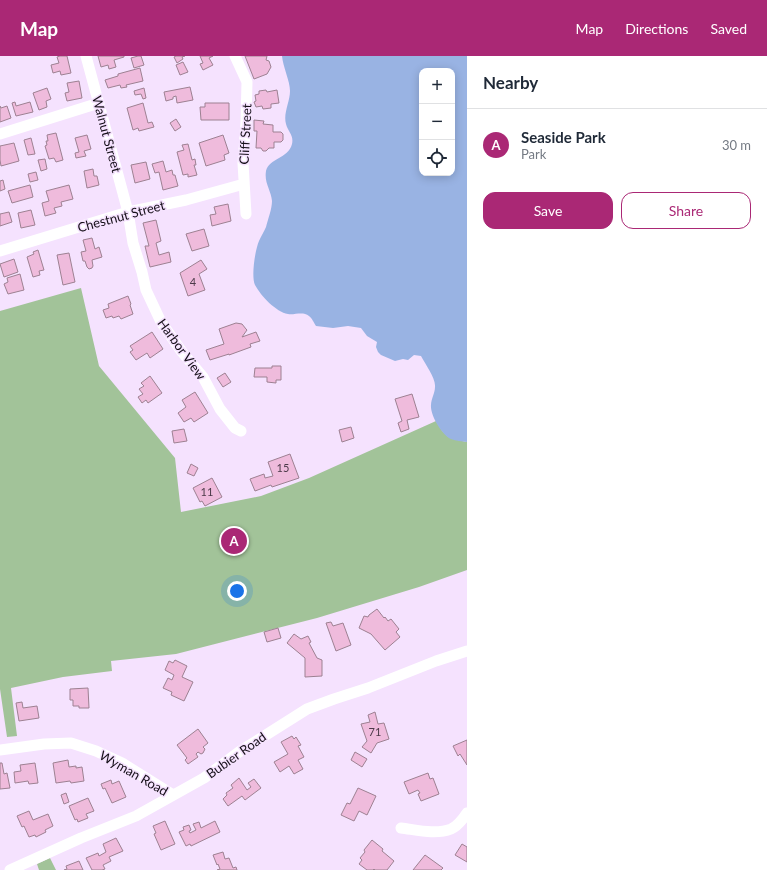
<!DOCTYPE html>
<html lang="en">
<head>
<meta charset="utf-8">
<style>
	body { margin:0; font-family:Lato,sans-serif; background:#f2f2f3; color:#1f2937 }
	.controls { position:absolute; right:12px; top:12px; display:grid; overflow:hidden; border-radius:8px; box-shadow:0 2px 10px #0003 }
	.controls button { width:36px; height:36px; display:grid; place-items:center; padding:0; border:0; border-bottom:1px solid #e0e1e3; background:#fff; color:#1f2937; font:20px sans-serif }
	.you { position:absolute; left:237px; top:535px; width:14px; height:14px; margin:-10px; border:3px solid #fff; border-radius:50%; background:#1a73e8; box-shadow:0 0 0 6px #1a73e833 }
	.badge { display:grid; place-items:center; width:26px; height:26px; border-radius:50%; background:#aa2875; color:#fff; font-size:13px; font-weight:700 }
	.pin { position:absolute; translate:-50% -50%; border:2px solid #fff; box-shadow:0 1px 4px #0006 }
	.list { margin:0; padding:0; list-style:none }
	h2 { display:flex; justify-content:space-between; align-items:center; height:52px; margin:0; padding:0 16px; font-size:17px }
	h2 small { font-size:13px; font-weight:400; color:#747a83 }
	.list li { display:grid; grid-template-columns:26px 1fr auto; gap:12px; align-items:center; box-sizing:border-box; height:72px; padding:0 16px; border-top:1px solid #e0e1e3 }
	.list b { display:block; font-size:15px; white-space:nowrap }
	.list p { margin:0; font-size:13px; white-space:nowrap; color:#747a83 }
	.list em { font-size:13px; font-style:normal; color:#747a83 }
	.actions { display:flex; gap:8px; padding:12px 16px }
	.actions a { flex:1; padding:9px 0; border:1px solid #aa2875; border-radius:12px; text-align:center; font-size:14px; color:#aa2875 }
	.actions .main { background:#aa2875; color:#fff }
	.icon { flex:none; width:22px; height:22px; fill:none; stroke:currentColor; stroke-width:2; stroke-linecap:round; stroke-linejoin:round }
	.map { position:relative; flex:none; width:467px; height:814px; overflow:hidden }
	header { display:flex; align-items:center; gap:24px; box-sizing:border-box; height:56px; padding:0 20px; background:#aa2875; color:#fff }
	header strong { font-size:19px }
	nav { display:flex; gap:22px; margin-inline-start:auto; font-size:14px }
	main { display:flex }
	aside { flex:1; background:#fff }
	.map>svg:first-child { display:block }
	.green { fill:#a2c399 }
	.water { fill:#99b3e3; fill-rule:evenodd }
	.building { fill:#efbbdc; stroke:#9d8192 }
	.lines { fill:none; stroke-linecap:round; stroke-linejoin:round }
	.street { stroke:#fff; stroke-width:11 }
	.labels { text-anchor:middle; stroke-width:3; stroke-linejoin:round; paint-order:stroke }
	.number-label { font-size:11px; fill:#4c3a49 }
	.street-label { font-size:13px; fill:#150f18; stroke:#f5e2fe }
</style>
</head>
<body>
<header>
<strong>Map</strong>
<nav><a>Map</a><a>Directions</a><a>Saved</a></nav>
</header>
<main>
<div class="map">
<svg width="467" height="814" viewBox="0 0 467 814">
	<rect width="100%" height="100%" fill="#f5e2fe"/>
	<path class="green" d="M 81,232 L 99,310 L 175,402 L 181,456 L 261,440 L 309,422 L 436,365 C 446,382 448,382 467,386 L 467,514 L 419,531 L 317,562 L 176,598 L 111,605 L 112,615 L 63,621 L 11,632 L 17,680 L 7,681 L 0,633 L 0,255 Z
		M 50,802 L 56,814 L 39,814 L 37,808 Z"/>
	<path class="water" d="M 282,0 L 467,0 L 467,386 C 462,385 456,385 451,383 C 442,379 430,359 431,349 C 431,343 435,337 435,331 C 436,322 425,308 421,300 L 414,299 L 408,304 L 403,303 L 395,305 L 381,299 L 378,296 L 376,291 L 377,286 L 367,280 L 361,272 L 348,270 L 333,272 L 316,270 C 314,267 312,262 309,260 C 303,255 295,259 288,258 C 276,256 261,240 255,229 C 251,221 255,194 259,185 C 261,180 264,176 266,171 C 268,163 272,153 272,145 C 271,134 264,127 266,115 C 269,102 288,103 292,88 C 294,79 288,76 286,68 C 283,57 290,46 290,35 C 290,25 283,11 282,0 ZM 422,15 L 452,15 L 452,117 L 422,117 Z"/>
	<path class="building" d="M 60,0 L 67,0 L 71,17 L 61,19 L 60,15 L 53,17 L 51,9 L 59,7 L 57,1 Z
		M 98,0 L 124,0 L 124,1 L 114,4 L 116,11 L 109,13 L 108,9 L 101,11 Z
		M 138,0 L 141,0 L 144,9 L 134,12 L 131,2 Z
		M 176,0 L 185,0 L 182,1 L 183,3 L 177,7 L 174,1 Z
		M 200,0 L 213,0 L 209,2 L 213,9 L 203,14 L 200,8 L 203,7 Z
		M 245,0 L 267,0 L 266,4 L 269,5 L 271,11 L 267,18 L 254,23 Z
		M 183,6 L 188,16 L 180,19 L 176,9 Z
		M 140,12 L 143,25 L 126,29 L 127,31 L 121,32 L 120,29 L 108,32 L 105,24 L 118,20 L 118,18 Z
		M 79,25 L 82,42 L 67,45 L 65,37 L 69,36 L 67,27 Z
		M 190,31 L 193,44 L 177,47 L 176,40 L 173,41 L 173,43 L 166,45 L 164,36 Z
		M 47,32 L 51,43 L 46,45 L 47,51 L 39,54 L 33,37 Z
		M 144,32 L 146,42 L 143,43 L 141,38 L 135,39 L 134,35 Z
		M 266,34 L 267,36 L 277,34 L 279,47 L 271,48 L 271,52 L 263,53 L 262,50 L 256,51 L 254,46 L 256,45 L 255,39 L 259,38 L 259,35 Z
		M 15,46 L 16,50 L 30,46 L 33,56 L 16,60 L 12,47 Z
		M 143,47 L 148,67 L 152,66 L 154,71 L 139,75 L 138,72 L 133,74 L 127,52 Z
		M 205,47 L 229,47 L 229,64 L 201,64 L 200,51 L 205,51 Z
		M 0,50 L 1,52 L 7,50 L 11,62 L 0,66 Z
		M 176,63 L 181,71 L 175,75 L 170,67 Z
		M 254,64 L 264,65 L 263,68 L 273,69 L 273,76 L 281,76 L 283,78 L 283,84 L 281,86 L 274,86 L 274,92 L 269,92 L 266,95 L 263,95 L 261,92 L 256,92 L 257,75 L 254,75 Z
		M 56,77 L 63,104 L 56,106 L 54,102 L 49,103 L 45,90 L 47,89 L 46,85 L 48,85 L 47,79 Z
		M 87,79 L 91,93 L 84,95 L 86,100 L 76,102 L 75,97 L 79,96 L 75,82 Z
		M 223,79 L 229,97 L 224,99 L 225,104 L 206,110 L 199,87 Z
		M 31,82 L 35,98 L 28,99 L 24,84 Z
		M 14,87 L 19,105 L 1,110 L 0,104 L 0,90 Z
		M 188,88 L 192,104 L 195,103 L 196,109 L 194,109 L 197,119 L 188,121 L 188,118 L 183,119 L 177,96 L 184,94 L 182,89 Z
		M 45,103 L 47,113 L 41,115 L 38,104 Z
		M 163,105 L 166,116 L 172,114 L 173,119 L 175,119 L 178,130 L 163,134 L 159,116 L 155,117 L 152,108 Z
		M 146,106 L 150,123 L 135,127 L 131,109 Z
		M 93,113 L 94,120 L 97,120 L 99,129 L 87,132 L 84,115 Z
		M 36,116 L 38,124 L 30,126 L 28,118 Z
		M 3,124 L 5,133 L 0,135 L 0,125 Z
		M 30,129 L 33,141 L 12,147 L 8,135 Z
		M 69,129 L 73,143 L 61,146 L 62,150 L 54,152 L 56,157 L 45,160 L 42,147 L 49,145 L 46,135 Z
		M 228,148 L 231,165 L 212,170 L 210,159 L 216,158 L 214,151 Z
		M 31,154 L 35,169 L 21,172 L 18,157 Z
		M 9,156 L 12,166 L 0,170 L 0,158 Z
		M 156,164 L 161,185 L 156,187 L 159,199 L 169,196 L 171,206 L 150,211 L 145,190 L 149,190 L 143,167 Z
		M 204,173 L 209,190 L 192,195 L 186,178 Z
		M 92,182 L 95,193 L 99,191 L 102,201 L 92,204 L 93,210 L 92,212 L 89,213 L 87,211 L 85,205 L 83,205 L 81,196 L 86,195 L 83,184 Z
		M 38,194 L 44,214 L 39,215 L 40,219 L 33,221 L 27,201 L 34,198 L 33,196 Z
		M 69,197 L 75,226 L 63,229 L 57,199 Z
		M 14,203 L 18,216 L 4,221 L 0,208 Z
		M 201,204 L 207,213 L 199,218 L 205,234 L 188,240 L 180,217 Z
		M 20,218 L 24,234 L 8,238 L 4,228 L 8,226 L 7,222 Z
		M 128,240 L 131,248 L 130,249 L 133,258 L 121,263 L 119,260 L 113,262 L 112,260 L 106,262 L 103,254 L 109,252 L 108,248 Z
		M 236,267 L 242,268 L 246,273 L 247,274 L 242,281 L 256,276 L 260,285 L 250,288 L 251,291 L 229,299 L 229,298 L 210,304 L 206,294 L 224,288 L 219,273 Z
		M 152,276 L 163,293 L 150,302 L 147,297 L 136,304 L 130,296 L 133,294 L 130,290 Z
		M 272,310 L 281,310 L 281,324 L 276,324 L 276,327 L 267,326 L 267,321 L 254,321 L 255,312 L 272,312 Z
		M 225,317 L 231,326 L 223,331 L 217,322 Z
		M 150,320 L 162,337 L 148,347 L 146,344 L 142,347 L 138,341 L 143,338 L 139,333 L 144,330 L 141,327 Z
		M 195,336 L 208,357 L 194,366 L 191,362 L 184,366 L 178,357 L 186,351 L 182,344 Z
		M 412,338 L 419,361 L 407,364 L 409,373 L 401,376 L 398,367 L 402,365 L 395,343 Z
		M 351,371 L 354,382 L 342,386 L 339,374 Z
		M 184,373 L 187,385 L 174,387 L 172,375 Z
		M 290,398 L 299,422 L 272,431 L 271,429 L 255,435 L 250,423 L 264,418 L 265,422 L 273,420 L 268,406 Z
		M 191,408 L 198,412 L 194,420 L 187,417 Z
		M 212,422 L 222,441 L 205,450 L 202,445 L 200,446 L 193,432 Z
		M 377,553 L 384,562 L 385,561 L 388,565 L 391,563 L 399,573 L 396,576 L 400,581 L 385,594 L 371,578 L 359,572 L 364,560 L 368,561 L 369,559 Z
		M 331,566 L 333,570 L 343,567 L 351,589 L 336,595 L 326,567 Z
		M 278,572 L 281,582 L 267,586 L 264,576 Z
		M 294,578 L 301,583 L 308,580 L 311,586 L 309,587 L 317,602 L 322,604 L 322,620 L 305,621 L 305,602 L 287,587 Z
		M 175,604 L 187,610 L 182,621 L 193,626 L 184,645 L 171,639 L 172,636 L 163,632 L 168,622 L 172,624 L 174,619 L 165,614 L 169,605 L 173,607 Z
		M 88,632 L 89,652 L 79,652 L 79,650 L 73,650 L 73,644 L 70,644 L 70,633 Z
		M 22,646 L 23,652 L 37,650 L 39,662 L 19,665 L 16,647 Z
		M 375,656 L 378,668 L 384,667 L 389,683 L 377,687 L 371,697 L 362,691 L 367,685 L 361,668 L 370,666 L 368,659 Z
		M 198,673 L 208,687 L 203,691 L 205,693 L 203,697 L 201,698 L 198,696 L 196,698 L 198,701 L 188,708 L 185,704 L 187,702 L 177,689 Z
		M 292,680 L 294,683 L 296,681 L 301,689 L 298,690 L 304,701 L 298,704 L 303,713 L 294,718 L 289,710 L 280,716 L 274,706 L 288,698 L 281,686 Z
		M 467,684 L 467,709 L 460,698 L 458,700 L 453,690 Z
		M 355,696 L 367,703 L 362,711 L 351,704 Z
		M 68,704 L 69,711 L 76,710 L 76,712 L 82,711 L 84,725 L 71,727 L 70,725 L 56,727 L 53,707 Z
		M 0,707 L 2,707 L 4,718 L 7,717 L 10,732 L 0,733 Z
		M 35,707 L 38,727 L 29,728 L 28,725 L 15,727 L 14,716 L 21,715 L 20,709 Z
		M 428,717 L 430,723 L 433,722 L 439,738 L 421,745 L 418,738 L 420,737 L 418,734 L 409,738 L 404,726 Z
		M 239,722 L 247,734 L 251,731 L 248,727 L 254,723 L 261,732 L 245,744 L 242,740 L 228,750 L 223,743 L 227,739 L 226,737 L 233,732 L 231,729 Z
		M 111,724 L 112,728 L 119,725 L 126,741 L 112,747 L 105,732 L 103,733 L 101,728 Z
		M 358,732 L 376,740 L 367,759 L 359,755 L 354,765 L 341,759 L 347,747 L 350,748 Z
		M 66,737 L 69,746 L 64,748 L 61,739 Z
		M 88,742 L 94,755 L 86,758 L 88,762 L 78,766 L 77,763 L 75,764 L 69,750 Z
		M 29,755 L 33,764 L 48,758 L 53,770 L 45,774 L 46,776 L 36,781 L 35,779 L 29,781 L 24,770 L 22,771 L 17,760 Z
		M 165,765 L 175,788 L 161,794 L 154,778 L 156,777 L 153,770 Z
		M 215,765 L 220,776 L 191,790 L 190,788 L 186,790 L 179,776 L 184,774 L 183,771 L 189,769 L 191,774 L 189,775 L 190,777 L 196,774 L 193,768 L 199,766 L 201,772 Z
		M 116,782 L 123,795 L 109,801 L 111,805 L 103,809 L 105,813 L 102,814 L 92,814 L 86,802 L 98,797 L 99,800 L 106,796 L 103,788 Z
		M 372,784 L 383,793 L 382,795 L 394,805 L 387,814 L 375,814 L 374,813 L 373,814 L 367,814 L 359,808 L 362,804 L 360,802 L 365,796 L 364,794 Z
		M 462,788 L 467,791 L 467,806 L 455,799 Z
		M 223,796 L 225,803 L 229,802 L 233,812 L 236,811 L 237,814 L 217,814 L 220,813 L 218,808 L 217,809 L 213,799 Z
		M 425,799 L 443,812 L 441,814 L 413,814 Z
		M 79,805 L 83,814 L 64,814 L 67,813 L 66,810 Z"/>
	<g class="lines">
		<path class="street" d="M 86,0 L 128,156 L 133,187 L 142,216 L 146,234 L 161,266 L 182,296 L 203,321 L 220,353 L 235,372 L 241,375
			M 235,0 L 247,26 L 246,66 L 243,107 L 246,158
			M 0,78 L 99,47
			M 0,195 L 128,156 L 186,144 L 244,128
			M 0,694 L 44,688 L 71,687 L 96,695 L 122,707 L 173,739
			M 401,772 C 417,774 436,779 451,773 C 458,770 463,763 467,757
			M 10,814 L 81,782 L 136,760 L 204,722 L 239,696 L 307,653 L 334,643 L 368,632 L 436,605 L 467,595"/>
	</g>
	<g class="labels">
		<g class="number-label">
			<text x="193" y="230">4</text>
			<text x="283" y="416">15</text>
			<text x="207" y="440">11</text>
			<text x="375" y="680">71</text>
		</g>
		<g class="street-label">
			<text transform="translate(107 78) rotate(75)" y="5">Walnut Street</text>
			<text transform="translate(245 78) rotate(-87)" y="5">Cliff Street</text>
			<text transform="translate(121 160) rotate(-15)" y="5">Chestnut Street</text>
			<text transform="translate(182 293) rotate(54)" y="5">Harbor View</text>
			<text transform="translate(236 699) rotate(-35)" y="5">Bubier Road</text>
			<text transform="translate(134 717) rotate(30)" y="5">Wyman Road</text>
		</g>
	</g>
</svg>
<div class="controls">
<button>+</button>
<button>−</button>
<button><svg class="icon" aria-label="locate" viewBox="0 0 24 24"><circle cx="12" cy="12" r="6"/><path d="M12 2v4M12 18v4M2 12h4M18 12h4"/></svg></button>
</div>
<div class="you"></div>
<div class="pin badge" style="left:234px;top:485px">A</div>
</div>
<aside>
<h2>Nearby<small></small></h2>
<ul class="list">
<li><span class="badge">A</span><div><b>Seaside Park</b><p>Park</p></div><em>30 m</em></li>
</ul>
<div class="actions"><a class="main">Save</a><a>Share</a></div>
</aside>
</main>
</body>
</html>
